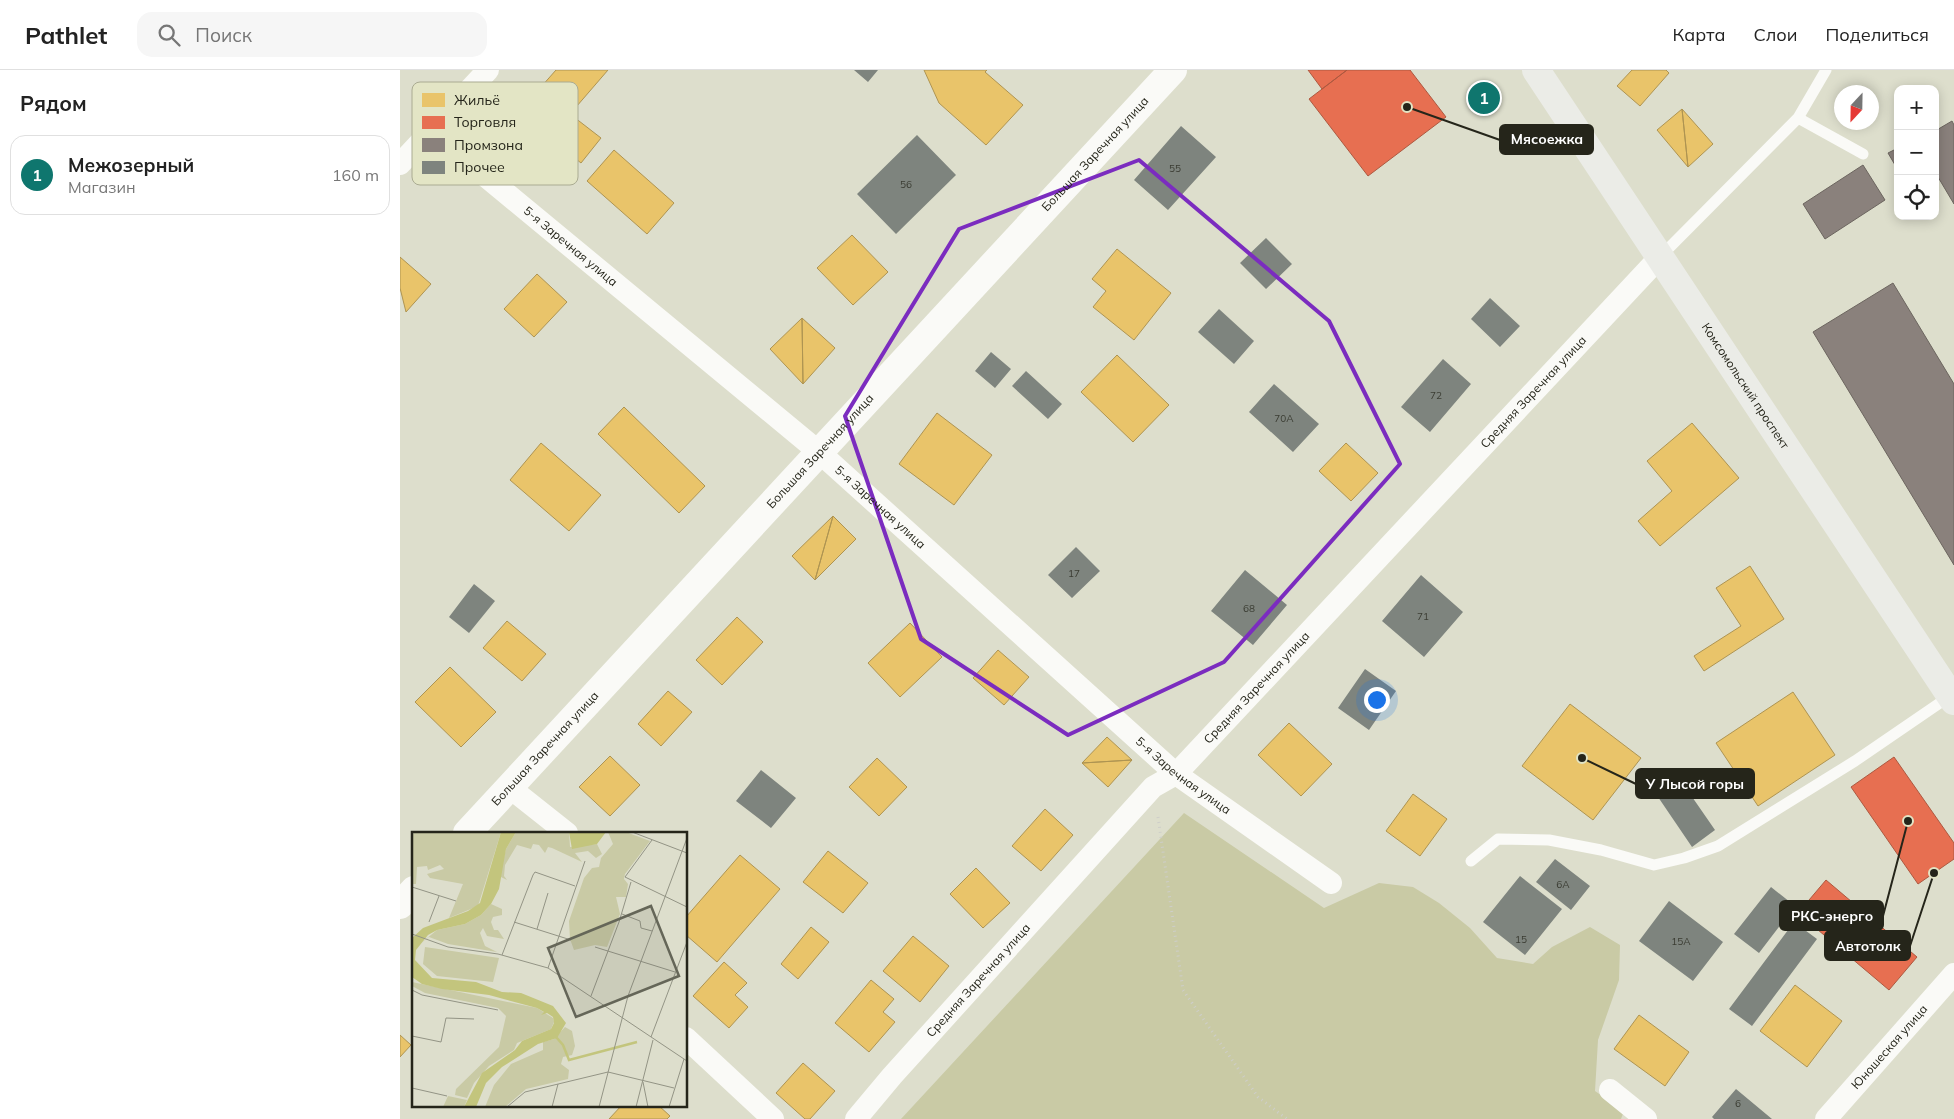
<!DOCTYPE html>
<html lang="ru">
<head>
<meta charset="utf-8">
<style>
	body { margin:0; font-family:Mulish,sans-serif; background:#f6f6f6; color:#222 }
	.controls { position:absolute; right:15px; top:15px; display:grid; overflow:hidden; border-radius:10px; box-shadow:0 2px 12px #0003 }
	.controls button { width:45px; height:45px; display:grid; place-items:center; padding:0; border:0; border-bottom:1px solid #e0e0e0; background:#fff; color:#222; font:25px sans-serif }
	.compass { position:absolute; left:1434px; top:15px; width:45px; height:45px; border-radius:50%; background:#fff; box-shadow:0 2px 12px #0003; rotate:202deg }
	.you { position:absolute; left:976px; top:629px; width:18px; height:18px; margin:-12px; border:4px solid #fff; border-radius:50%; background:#1a73e8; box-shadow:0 0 0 8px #1a73e833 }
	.badge { display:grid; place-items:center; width:32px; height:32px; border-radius:50%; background:#0f766e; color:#fff; font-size:16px; font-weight:700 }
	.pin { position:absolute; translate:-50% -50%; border:2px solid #fff; box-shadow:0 1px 5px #0006 }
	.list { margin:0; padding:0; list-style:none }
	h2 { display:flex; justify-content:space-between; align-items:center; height:65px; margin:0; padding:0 20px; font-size:21px }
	h2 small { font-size:16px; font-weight:400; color:#767676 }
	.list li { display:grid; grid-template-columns:32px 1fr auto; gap:15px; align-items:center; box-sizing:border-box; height:80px; margin:0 10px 10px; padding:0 10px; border:1px solid #e0e0e0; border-radius:15px }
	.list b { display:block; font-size:19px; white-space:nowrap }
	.list p { margin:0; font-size:16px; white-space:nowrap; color:#767676 }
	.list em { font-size:16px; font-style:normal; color:#767676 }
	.icon { flex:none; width:28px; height:28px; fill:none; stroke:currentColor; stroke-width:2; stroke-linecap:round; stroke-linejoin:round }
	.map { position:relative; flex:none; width:1554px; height:1049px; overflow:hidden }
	header { display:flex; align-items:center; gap:30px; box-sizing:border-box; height:70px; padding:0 25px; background:#fff; border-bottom:1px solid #e0e0e0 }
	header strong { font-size:24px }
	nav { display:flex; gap:28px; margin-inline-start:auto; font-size:18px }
	.search { width:350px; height:45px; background:#f6f6f6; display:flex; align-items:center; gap:12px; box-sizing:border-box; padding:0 18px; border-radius:15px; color:#767676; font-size:19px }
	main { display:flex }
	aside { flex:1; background:#fff }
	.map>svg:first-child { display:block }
	.green { fill:#c9caa5 }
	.homes { fill:#e9c46a; stroke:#ae9452 }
	.shops { fill:#e76f51; stroke:#ad5940 }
	.industry { fill:#8a817c; stroke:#6c655f }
	.building { fill:#7e847e }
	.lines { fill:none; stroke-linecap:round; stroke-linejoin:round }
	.path { stroke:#cecec9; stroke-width:3; stroke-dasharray:1 4; stroke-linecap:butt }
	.service { stroke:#fafaf7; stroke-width:11 }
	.minor { stroke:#fafaf7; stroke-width:22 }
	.tertiary { stroke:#fafaf7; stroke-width:28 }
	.secondary { stroke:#ebece7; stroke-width:28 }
	.marked { fill:none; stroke:#7b2cbf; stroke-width:4; stroke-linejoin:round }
	.labels { text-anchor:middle; stroke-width:5; stroke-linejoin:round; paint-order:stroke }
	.number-label { font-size:10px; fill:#3b3d33 }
	.street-label { font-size:12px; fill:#25251a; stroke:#e3e5c5 }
	.inset-river { fill:none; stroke:#c3c57d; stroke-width:2.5 }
	.inset-road { fill:none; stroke:#939485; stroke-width:1 }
	.view { fill:#656658; fill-opacity:0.15; stroke:#656658; stroke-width:2.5 }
	.inset-edge { fill:none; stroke:#25251a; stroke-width:2.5 }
	.key { fill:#e3e5c5; stroke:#aaab92; stroke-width:1 }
	.key-label { font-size:14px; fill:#25251a }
	.leader { fill:none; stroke:#25251a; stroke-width:2 }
	.callout-dot { fill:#25251a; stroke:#e3e5c5; stroke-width:2 }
	.callout { fill:#25251a; stroke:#25251a; stroke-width:2 }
	.callout-label { font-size:14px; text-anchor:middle; font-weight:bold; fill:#fff }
</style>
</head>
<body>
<header>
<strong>Pathlet</strong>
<div class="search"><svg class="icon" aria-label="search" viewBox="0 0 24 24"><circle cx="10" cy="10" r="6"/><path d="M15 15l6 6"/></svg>Поиск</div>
<nav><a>Карта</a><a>Слои</a><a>Поделиться</a></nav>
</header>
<main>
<aside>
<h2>Рядом<small></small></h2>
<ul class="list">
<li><span class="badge">1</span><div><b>Межозерный</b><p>Магазин</p></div><em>160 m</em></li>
</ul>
</aside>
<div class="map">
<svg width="1554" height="1049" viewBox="0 0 1554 1049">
	<rect width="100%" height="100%" fill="#dddecc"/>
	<path class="green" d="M 784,743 L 924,838 L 979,813 L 1013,817 L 1039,833 L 1070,858 L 1097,888 L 1133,894 L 1152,877 L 1190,857 L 1220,875 L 1219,910 L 1198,970 L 1195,1021 L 1224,1041 L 1221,1049 L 501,1049 Z"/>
	<path class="homes" d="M 156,0 L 208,0 L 170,44 L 118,43 Z
		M 524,0 L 587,0 L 585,2 L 623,35 L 586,75 L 539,33 Z
		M 1232,0 L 1266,0 L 1269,3 L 1240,36 L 1217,16 Z
		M 1282,39 L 1313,74 L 1288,97 Z
		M 1282,39 L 1288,97 L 1257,60 Z
		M 118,43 L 170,44 L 201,68 L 181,93 Z
		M 214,80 L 274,133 L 247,164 L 187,111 Z
		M 452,165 L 488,202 L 453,235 L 417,198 Z
		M 717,179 L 771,223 L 734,270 L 693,237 L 706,221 L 692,209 Z
		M 0,187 L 31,214 L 6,242 L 0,218 Z
		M 137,204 L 167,232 L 134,267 L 104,239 Z
		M 402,248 L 435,278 L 403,314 Z
		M 402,248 L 403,314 L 370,279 Z
		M 717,285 L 769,335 L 733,372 L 681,322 Z
		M 224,337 L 305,416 L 279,443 L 198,364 Z
		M 537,343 L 592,385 L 554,435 L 499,394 Z
		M 1292,353 L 1339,408 L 1260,476 L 1238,451 L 1272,421 L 1247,391 Z
		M 141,373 L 201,425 L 169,461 L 110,410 Z
		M 946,373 L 978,403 L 951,431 L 919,401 Z
		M 433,446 L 456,469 L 415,510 Z
		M 433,446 L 415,510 L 392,486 Z
		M 1350,496 L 1384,549 L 1304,601 L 1294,586 L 1341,556 L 1316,518 Z
		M 337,547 L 363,572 L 322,615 L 296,590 Z
		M 107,551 L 146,584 L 122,611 L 83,578 Z
		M 510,553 L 542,587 L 500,627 L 468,593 Z
		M 598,580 L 629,607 L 604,635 L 573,608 Z
		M 50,597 L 96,642 L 61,677 L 15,632 Z
		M 268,621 L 292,642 L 261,676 L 238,654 Z
		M 1393,622 L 1435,685 L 1358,736 L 1316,673 Z
		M 1170,634 L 1241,688 L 1193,750 L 1122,696 Z
		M 889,653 L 932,694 L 901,726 L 858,685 Z
		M 707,667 L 732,690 L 682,693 Z
		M 210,686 L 240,715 L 210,746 L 179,717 Z
		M 477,688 L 507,717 L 479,746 L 449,717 Z
		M 732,690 L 708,717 L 682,693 Z
		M 1013,724 L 1047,749 L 1020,786 L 986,761 Z
		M 645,739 L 673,765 L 641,801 L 612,776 Z
		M 428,781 L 468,813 L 443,843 L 403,812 Z
		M 340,785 L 380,819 L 317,892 L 286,865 L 286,847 Z
		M 576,798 L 610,833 L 583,858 L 550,824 Z
		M 411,857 L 429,872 L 398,909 L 381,894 Z
		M 513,866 L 549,896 L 520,932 L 483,901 Z
		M 324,892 L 347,913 L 335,925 L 348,937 L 329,958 L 293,926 Z
		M 471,910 L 494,929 L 483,942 L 495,952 L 469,982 L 435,953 Z
		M 1395,915 L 1442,951 L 1407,997 L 1360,961 Z
		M 1239,945 L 1289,982 L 1265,1016 L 1214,979 Z
		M 0,965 L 11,975 L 0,987 Z
		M 403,993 L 435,1021 L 410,1049 L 405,1049 L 376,1023 Z
		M 222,1035 L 258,1035 L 270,1046 L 267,1049 L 209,1049 Z"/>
	<path class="shops" d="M 908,0 L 947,0 L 922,19 Z
		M 947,0 L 1010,0 L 1046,47 L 968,106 L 909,29 Z
		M 1494,687 L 1554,773 L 1554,789 L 1518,814 L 1451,717 Z
		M 1426,810 L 1517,887 L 1489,920 L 1398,843 Z"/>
	<path class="industry" d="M 1552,51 L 1554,55 L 1554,134 L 1535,102 L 1535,61 Z
		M 1498,78 L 1498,100 L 1488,83 Z
		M 1463,95 L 1485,130 L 1425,169 L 1403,134 Z
		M 1493,213 L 1554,314 L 1554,495 L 1413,262 Z"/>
	<path class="building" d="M 454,0 L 478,0 L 468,12 Z
		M 781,56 L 816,87 L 768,140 L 734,110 Z
		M 517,65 L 556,105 L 496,164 L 457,124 Z
		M 866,168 L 892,194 L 866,219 L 840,193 Z
		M 1090,228 L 1120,256 L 1100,277 L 1071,249 Z
		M 819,239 L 854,271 L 834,294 L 798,262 Z
		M 591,282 L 611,299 L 595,318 L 575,301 Z
		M 1043,289 L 1071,314 L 1030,362 L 1001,337 Z
		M 626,301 L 662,334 L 648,349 L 612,316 Z
		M 874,314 L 919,354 L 893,382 L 849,342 Z
		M 676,477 L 700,501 L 672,528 L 648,505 Z
		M 845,500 L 887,535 L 853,575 L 811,541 Z
		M 1021,505 L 1063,542 L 1024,587 L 982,551 Z
		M 74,514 L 95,531 L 69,563 L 49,547 Z
		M 965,599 L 996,621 L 969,660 L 938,638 Z
		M 361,700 L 396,728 L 371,758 L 336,731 Z
		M 1279,708 L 1315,760 L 1292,777 L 1256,724 Z
		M 1155,789 L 1190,816 L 1171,840 L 1136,812 Z
		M 1120,806 L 1162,839 L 1125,885 L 1083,852 Z
		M 1371,817 L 1395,836 L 1359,883 L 1334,864 Z
		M 1269,831 L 1323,872 L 1293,911 L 1239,871 Z
		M 1394,852 L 1417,869 L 1352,956 L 1329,939 Z
		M 1336,1019 L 1372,1049 L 1314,1049 L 1312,1047 Z"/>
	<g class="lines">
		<path class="path" d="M 758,747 L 783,920 L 858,1027 L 887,1049"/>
		<path class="service" d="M 1398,48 L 1426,0
			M 1260,187 L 1398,48 L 1463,84
			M 1071,791 L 1098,769 L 1149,770 L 1201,780 L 1254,795 L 1284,788 L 1318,776 L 1455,691 L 1550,626"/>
		<g class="minor">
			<path id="s1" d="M 31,61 L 419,382 L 776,704 L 931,813"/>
			<path d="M 0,94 L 88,0"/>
			<path d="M 109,717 L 167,763"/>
			<path d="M 286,968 L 373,1049"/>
			<path d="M 1210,1020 L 1246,1049"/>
			<path id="s2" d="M 456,1049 L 492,1006 L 753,717 L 776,704 L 1259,188"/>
			<path id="s3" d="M 1426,1049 L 1554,904"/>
		</g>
		<g class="tertiary">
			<path id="s4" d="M 67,763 L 773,0"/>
			<path d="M 0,835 L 14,820"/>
		</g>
		<path class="secondary" id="s5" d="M 1136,0 L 1554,631"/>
	</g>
	<path class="marked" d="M 739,90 L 929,251 L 1000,394 L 824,592 L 668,665 L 521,569 L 445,346 L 559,159 Z"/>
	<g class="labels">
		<g class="number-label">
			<text x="775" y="102">55</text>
			<text x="506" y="118">56</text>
			<text x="1036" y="329">72</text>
			<text x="884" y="352">70А</text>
			<text x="674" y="507">17</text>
			<text x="849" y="542">68</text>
			<text x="1023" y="550">71</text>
			<text x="1163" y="818">6А</text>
			<text x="1121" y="873">15</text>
			<text x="1281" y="875">15А</text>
			<text x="1338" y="1037">6</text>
		</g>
		<g class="street-label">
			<text dy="4" stroke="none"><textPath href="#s4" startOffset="925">Большая Заречная улица</textPath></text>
			<text dy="4" stroke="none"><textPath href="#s1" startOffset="181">5-я Заречная улица</textPath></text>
			<text dy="4" stroke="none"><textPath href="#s5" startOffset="379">Комсомольский проспект</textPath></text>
			<text dy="4" stroke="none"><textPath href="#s2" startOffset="995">Средняя Заречная улица</textPath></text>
			<text dy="4" stroke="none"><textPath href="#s4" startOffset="520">Большая Заречная улица</textPath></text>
			<text dy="4" stroke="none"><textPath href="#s1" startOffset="586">5-я Заречная улица</textPath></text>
			<text dy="4" stroke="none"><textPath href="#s2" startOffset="590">Средняя Заречная улица</textPath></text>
			<text dy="4" stroke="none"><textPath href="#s4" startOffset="115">Большая Заречная улица</textPath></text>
			<text dy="4" stroke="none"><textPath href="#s1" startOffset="991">5-я Заречная улица</textPath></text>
			<text dy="4" stroke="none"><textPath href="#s2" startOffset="185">Средняя Заречная улица</textPath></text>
			<text dy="4" stroke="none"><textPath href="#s3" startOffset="96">Юношеская улица</textPath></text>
		</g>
	</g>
	<g transform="translate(12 762)">
		<rect width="275" height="275" fill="#dddecc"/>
		<path d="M 3,0 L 89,0 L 66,74 L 37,86 L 51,52 L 18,46 L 15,42 L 32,37 L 28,33 L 16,38 L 15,34 L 5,35 L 4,52 L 0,52 L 0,3 ZM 104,0 L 157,0 L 158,15 L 185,12 L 190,22 L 184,26 L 176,19 L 163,21 L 170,30 L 140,16 L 136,15 L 133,21 L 127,13 L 121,12 L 119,17 L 105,13 L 93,33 L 92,44 L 95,48 L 89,45 L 89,37 L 94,17 ZM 196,0 L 214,0 L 238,9 L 213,42 L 212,47 L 216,52 L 214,65 L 204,65 L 208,82 L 195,115 L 183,113 L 162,118 L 158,107 L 157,89 L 172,46 L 180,36 L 187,35 L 189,26 L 201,12 ZM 79,72 L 90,77 L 90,83 L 81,85 L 79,90 L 82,98 L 86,98 L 92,107 L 75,104 L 71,96 L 68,101 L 73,114 L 85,120 L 36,112 L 17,105 L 8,112 L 25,98 L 53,92 L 69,83 ZM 13,115 L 87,126 L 81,150 L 25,144 L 11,132 ZM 0,150 L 125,176 L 141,186 L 142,190 L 139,197 L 105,211 L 102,218 L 77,234 L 62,251 L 55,266 L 43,263 L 44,257 L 87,215 L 94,184 L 86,176 L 13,161 L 0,154 ZM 153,195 L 160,199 L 163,214 L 160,223 L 151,225 L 149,232 L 157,238 L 156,247 L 114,257 L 93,275 L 73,275 L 82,253 L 99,232 L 131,218 L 131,210 L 142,207 ZM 36,264 L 55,268 L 52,275 L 31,275 Z" fill="#c9caa5"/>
		<path d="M 89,0 L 104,0 L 94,17 L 87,57 L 79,72 L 69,83 L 53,92 L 25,98 L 16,103 L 4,118 L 3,128 L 20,146 L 64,150 L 90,160 L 109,161 L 141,174 L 154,191 L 145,206 L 126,212 L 90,235 L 74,251 L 64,275 L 52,275 L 70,241 L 103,218 L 110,209 L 139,197 L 142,191 L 141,185 L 135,181 L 129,183 L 132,180 L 125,176 L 77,163 L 30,157 L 10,152 L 0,145 L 0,106 L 11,96 L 56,79 L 68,71 ZM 157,0 L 194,0 L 185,12 L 160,17 Z" fill="#c3c57d"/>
		<path class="inset-river" d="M 144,205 L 151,213 L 157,228 L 225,210"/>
		<path class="inset-road" d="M 220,0 L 275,21M 240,8 L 213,45 L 275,75M 0,55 L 44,69M 210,82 L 228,89 L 229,96 L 240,99M 17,90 L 27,64M 102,90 L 159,108M 125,97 L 136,61M 0,102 L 36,115 L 86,122 L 136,136 L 275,229M 183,115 L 263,140M 90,123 L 121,43 L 123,40 L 163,54M 136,136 L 173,29M 0,158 L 10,163 L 86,178M 179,164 L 207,90 L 219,50M 0,204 L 29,210 L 34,186 L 62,187M 239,205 L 275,110M 231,250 L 236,275M 0,256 L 35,264M 95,275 L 113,260 L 196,240 L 262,256M 140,275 L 146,252M 187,275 L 216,164 L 275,6M 224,275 L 241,208M 257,275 L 272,227"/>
		<path class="view" d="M 239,74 L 267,144 L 164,185 L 136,116 Z"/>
		<rect width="275" height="275" class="inset-edge"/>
	</g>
	<rect x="12" y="12" width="166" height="103" rx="8" class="key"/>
	<rect x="22" y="23" width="23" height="14" fill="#e9c46a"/>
	<rect x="22" y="46" width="23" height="13" fill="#e76f51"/>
	<rect x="22" y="68" width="23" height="14" fill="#8a817c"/>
	<rect x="22" y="91" width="23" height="13" fill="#7e847e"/>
	<g class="key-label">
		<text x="54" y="35">Жильё</text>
		<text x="54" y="57">Торговля</text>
		<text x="54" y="80">Промзона</text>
		<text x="54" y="102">Прочее</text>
	</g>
	<path class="leader" d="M1007 37L1100 70M1182 688L1236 714M1508 751L1483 846M1534 803L1510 876"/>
	<g class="callout-dot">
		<circle cx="1007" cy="37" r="5"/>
		<circle cx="1182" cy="688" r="5"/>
		<circle cx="1508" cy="751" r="5"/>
		<circle cx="1534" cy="803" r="5"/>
	</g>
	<g class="callout">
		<rect x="1100" y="55" width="93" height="29" rx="5"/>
		<rect x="1236" y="699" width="118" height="29" rx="5"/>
		<rect x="1380" y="831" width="103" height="29" rx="5"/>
		<rect x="1425" y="861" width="85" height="29" rx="5"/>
	</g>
	<g class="callout-label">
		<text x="1147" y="74">Мясоежка</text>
		<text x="1295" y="719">У Лысой горы</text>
		<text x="1432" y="851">РКС-энерго</text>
		<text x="1468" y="881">Автотолк</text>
	</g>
</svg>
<div class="controls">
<button>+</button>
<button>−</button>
<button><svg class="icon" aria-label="locate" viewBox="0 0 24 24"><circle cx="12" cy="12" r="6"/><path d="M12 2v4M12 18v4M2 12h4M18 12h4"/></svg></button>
</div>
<svg class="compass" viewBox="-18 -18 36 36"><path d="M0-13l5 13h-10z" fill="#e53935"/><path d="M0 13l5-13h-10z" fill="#767676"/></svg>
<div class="you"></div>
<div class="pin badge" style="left:1084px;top:28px">1</div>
</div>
</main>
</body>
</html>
